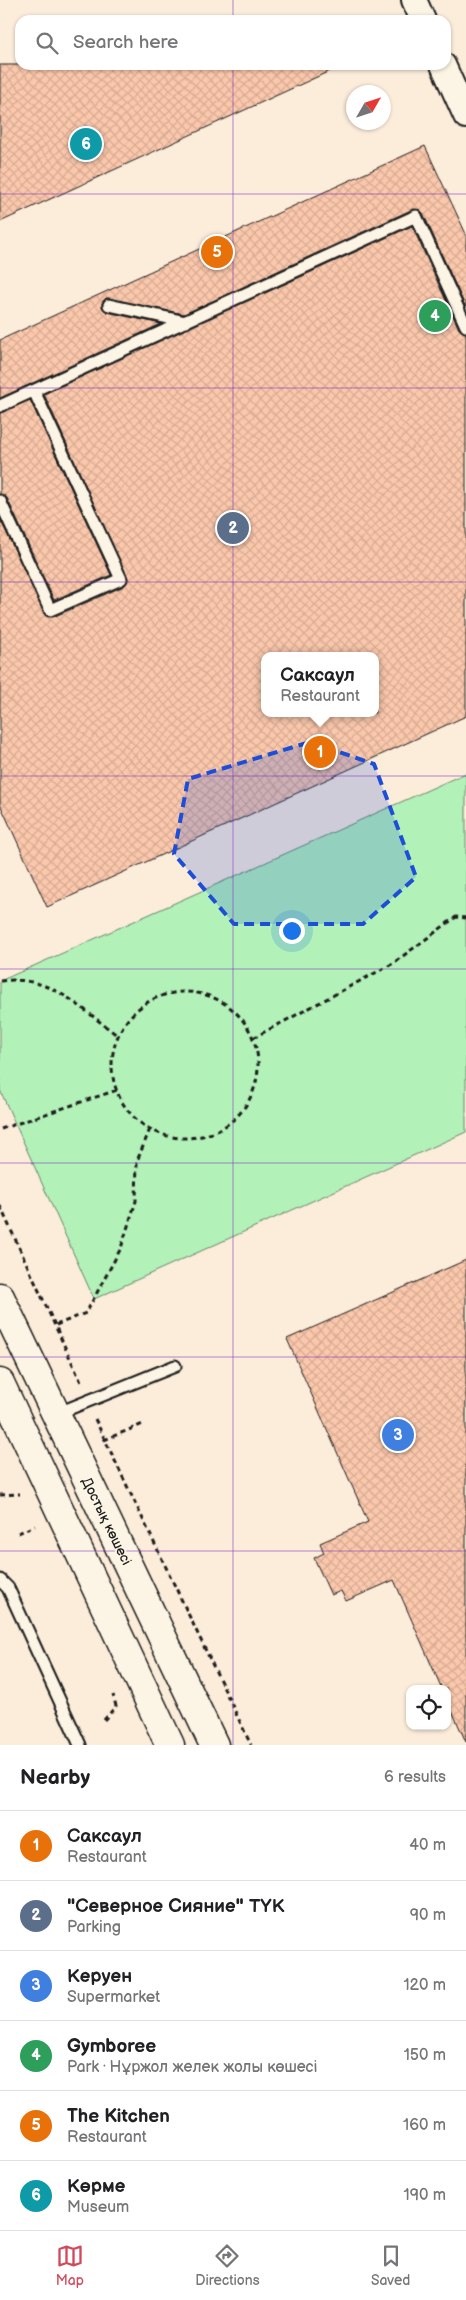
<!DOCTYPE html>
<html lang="en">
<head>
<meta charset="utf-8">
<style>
	body { margin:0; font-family:"Balsamiq Sans",sans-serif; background:#f6f6f6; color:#202124 }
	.controls { position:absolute; right:15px; bottom:15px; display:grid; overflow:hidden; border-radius:10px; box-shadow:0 1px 4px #0004 }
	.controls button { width:45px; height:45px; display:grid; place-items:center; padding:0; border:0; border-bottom:1px solid #e0e0e0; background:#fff; color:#202124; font:25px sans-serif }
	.compass { position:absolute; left:346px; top:85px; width:45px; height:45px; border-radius:50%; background:#fff; box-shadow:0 1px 4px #0004; rotate:51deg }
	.you { position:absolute; left:291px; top:930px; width:18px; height:18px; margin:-12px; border:4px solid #fff; border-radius:50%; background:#1a73e8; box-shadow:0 0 0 8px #1a73e833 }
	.badge { display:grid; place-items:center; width:32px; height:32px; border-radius:50%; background:#d1495b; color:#fff; font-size:16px; font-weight:700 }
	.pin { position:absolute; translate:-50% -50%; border:2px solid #fff; box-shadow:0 1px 5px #0006 }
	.popup { position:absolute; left:261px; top:652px; width:118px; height:65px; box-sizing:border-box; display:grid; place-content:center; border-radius:10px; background:#fff; filter:drop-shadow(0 1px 4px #0005); font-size:16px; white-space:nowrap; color:#757577 }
	.popup b { font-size:19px; color:#202124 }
	.popup::after { content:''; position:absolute; left:50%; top:100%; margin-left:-10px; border:10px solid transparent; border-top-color:#fff }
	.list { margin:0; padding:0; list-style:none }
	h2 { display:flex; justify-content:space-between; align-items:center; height:65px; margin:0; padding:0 20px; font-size:21px }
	h2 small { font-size:16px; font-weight:400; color:#757577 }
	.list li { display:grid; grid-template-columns:32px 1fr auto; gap:15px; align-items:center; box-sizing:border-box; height:70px; padding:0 20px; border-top:1px solid #e0e0e0 }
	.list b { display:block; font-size:19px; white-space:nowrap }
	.list p { margin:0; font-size:16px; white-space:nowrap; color:#757577 }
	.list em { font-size:16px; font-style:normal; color:#757577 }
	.icon { flex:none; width:28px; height:28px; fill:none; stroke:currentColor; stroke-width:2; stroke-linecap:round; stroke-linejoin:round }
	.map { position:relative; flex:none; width:466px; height:1745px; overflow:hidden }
	.search { position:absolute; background:#fff; box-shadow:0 1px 4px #0004; left:15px; right:15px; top:15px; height:55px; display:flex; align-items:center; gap:12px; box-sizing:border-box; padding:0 18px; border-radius:15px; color:#757577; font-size:19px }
	.sheet { height:485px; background:#fff }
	nav { display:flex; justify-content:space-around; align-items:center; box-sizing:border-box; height:70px; border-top:1px solid #e0e0e0; background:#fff; font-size:14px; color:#757577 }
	nav a { display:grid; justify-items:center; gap:2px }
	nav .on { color:#d1495b }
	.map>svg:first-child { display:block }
	.park { fill:#b2f1b8; stroke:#67866a }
	.building { fill:url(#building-cross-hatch); stroke:#1c1c1c; fill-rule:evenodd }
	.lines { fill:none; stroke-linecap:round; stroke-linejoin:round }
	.service-casing { stroke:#1c1c1c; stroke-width:15 }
	.minor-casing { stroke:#1c1c1c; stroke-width:28 }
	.tertiary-casing { stroke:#1c1c1c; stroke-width:31 }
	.path { stroke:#1c1c1c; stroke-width:3; stroke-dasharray:5 4; stroke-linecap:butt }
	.service { stroke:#fcf5e5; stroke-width:11 }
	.minor { stroke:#fcf5e5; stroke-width:24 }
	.tertiary { stroke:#fcf5e5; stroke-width:28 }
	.marked { fill:#1d4ed8; fill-opacity:0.2; stroke:#1d4ed8; stroke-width:4; stroke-dasharray:10 6; stroke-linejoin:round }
	.grid { fill:none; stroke:#7b2cbf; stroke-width:1; stroke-opacity:0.55 }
	.labels { text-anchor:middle; stroke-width:4; stroke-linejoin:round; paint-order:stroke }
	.street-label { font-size:14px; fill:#1c1c1c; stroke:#fcf5e5 }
</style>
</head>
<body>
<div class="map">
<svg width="466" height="1745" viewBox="0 0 466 1745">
	<defs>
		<pattern id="building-cross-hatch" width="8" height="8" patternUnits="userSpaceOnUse" patternTransform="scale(1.25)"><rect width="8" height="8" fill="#fbc8ac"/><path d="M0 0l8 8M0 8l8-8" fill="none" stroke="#d7ab93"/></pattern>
	</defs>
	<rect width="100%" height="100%" fill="#fcecda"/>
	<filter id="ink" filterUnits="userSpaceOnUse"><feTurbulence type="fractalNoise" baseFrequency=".02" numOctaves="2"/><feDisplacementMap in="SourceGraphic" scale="10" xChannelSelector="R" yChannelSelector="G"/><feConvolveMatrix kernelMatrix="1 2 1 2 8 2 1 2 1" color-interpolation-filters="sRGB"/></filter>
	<g filter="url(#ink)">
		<path class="park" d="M 466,773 L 466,1132 L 94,1299 L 0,1090 L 0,981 Z"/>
		<path class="building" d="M 0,65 L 343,65 L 0,222 Z
			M 425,146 L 466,234 L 466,308 L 423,213 L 420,210 L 413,209 L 184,314 L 106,298 L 102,303 L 102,307 L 107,312 L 161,324 L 0,398 L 0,340 Z
			M 412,226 L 459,329 L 466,333 L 466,716 L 47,907 L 0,804 L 0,519 L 46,616 L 53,617 L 124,586 L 128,579 L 44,394 ZM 265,656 L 375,656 L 375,713 L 265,713 Z
			M 30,400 L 111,575 L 54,600 L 7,498 L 0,494 L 0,413 Z
			M 466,1260 L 466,1742 L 447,1700 L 447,1689 L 442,1689 L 394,1580 L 346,1601 L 341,1591 L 331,1595 L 314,1558 L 324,1553 L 320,1543 L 368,1522 L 287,1339 Z"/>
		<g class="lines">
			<defs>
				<path id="service" d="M 109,305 L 186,322
					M 0,406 L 416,216 L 466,326
					M 0,501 L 50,610 L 121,579 L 34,391
					M 56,1414 L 175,1366
					M 0,1580 L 8,1588 L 80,1745"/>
				<path id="minor" d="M 414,0 L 423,20
					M 443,65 L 466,116"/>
				<path id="tertiary" d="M 0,1297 L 214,1745
					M 0,1383 L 170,1745"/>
			</defs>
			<use href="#service" class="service-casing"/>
			<use href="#minor" class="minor-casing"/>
			<use href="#tertiary" class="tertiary-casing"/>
			<path class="path" d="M 0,981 C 50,974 79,1007 117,1035
				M112 1065a73 73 0 1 1 146 0a73 73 0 1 1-146 0Z
				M 253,1038 L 392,964 L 456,917 L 466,918
				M 1,1129 L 117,1090
				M 0,1206 L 81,1382
				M 56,1325 L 86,1313 L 121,1248 L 136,1201 L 137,1161 L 150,1129
				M 95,1419 L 251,1745
				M 104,1440 L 143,1424
				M 0,1495 L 20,1494
				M 18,1533 L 35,1526
				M 104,1720 L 116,1706 L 113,1695"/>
			<use href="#service" class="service"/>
			<use href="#minor" class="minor"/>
			<use href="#tertiary" class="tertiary"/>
		</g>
	</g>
	<path class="marked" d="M 310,742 L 374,764 L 416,877 L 363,924 L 234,924 L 174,854 L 188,779 Z"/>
	<path class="grid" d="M 233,0 L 233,20M 233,65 L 233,1745M 0,194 L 466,194M 0,388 L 466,388M 0,582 L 466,582M 0,776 L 466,776M 0,969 L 466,969M 0,1163 L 466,1163M 0,1357 L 466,1357M 0,1551 L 466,1551"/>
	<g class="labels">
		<g class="street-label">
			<text transform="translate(107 1521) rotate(64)" y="5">Достық көшесі</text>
		</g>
	</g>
</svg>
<div class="controls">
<button><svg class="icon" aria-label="locate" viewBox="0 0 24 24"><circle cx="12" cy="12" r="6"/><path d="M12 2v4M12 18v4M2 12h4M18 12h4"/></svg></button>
</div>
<svg class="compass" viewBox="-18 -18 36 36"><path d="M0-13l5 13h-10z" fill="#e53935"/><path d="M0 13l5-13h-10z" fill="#757577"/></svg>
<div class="you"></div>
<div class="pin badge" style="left:320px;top:752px;background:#e8710a">1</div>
<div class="popup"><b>Саксаул</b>Restaurant</div>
<div class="pin badge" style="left:233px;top:528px;background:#5c6f8a">2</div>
<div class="pin badge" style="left:398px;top:1435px;background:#3f7fe0">3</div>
<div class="pin badge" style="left:435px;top:316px;background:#2e9e5b">4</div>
<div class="pin badge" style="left:217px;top:252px;background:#e8710a">5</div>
<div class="pin badge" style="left:86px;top:144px;background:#0f9aa8">6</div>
<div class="search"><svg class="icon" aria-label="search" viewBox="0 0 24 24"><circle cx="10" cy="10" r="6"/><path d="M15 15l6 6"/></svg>Search here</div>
</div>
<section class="sheet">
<h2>Nearby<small>6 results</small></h2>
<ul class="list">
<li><span class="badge" style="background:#e8710a">1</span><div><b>Саксаул</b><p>Restaurant</p></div><em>40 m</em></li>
<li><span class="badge" style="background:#5c6f8a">2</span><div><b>&quot;Северное Cияние&quot; ТҮК</b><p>Parking</p></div><em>90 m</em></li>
<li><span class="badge" style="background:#3f7fe0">3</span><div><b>Керуен</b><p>Supermarket</p></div><em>120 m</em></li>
<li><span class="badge" style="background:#2e9e5b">4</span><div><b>Gymboree</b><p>Park · Нұржол желек жолы көшесі</p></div><em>150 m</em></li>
<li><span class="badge" style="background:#e8710a">5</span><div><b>The Kitchen</b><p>Restaurant</p></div><em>160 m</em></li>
<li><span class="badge" style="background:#0f9aa8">6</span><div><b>Көрме</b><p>Museum</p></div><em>190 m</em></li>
</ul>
</section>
<nav>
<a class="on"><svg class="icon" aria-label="map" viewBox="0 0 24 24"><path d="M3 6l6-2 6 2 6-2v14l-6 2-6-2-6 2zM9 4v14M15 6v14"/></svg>Map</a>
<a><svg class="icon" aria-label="directions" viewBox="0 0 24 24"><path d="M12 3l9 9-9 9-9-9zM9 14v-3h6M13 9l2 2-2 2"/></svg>Directions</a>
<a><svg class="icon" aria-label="saved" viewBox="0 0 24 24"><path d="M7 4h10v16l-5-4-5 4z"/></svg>Saved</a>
</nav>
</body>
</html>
